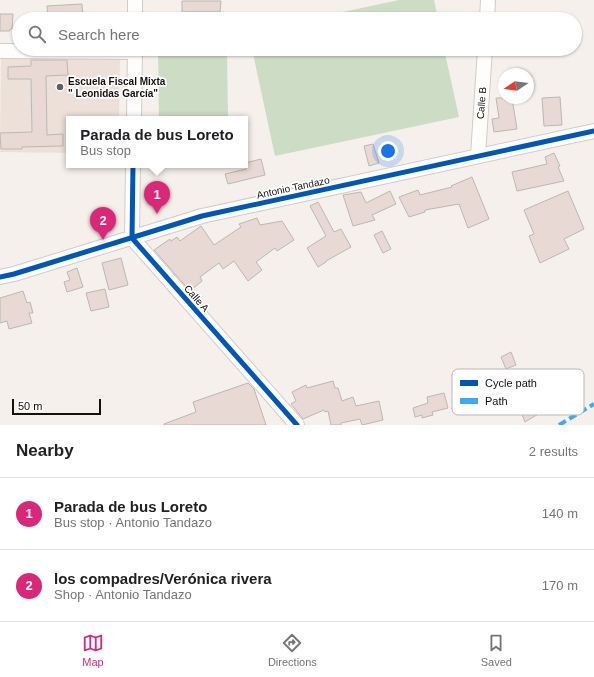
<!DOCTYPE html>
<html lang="en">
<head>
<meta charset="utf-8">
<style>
	body { margin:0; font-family:Helvetica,sans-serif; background:#f6f6f6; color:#202124 }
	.compass { position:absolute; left:498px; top:68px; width:36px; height:36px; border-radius:50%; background:#fff; box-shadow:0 1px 3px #0004; rotate:257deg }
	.scale { position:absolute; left:12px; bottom:10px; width:89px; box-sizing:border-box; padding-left:4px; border:2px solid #14100e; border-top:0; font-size:11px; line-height:14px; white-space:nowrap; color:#14100e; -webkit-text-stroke:3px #fff; paint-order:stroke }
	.you { position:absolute; left:388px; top:151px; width:14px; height:14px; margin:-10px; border:3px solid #fff; border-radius:50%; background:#1a73e8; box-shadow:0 0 0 6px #1a73e833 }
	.badge { display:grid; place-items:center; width:26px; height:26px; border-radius:50%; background:#db2777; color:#fff; font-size:13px; font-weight:700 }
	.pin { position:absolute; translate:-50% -33px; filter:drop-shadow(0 1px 2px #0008) }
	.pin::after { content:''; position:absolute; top:21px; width:14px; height:12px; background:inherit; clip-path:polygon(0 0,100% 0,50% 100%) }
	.popup { position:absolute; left:66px; top:116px; width:182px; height:52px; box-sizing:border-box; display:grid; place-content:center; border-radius:0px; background:#fff; filter:drop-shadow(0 1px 3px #0005); font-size:13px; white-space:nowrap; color:#757577 }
	.popup b { font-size:15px; color:#202124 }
	.popup::after { content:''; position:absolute; left:50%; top:100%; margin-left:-8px; border:8px solid transparent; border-top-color:#fff }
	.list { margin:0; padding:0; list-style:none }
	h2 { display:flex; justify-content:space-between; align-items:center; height:52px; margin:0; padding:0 16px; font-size:17px }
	h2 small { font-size:13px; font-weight:400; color:#757577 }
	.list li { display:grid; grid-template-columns:26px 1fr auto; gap:12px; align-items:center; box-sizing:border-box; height:72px; padding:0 16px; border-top:1px solid #e0e0e0 }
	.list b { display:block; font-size:15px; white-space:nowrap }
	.list p { margin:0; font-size:13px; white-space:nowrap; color:#757577 }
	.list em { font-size:13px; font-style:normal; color:#757577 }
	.icon { flex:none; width:22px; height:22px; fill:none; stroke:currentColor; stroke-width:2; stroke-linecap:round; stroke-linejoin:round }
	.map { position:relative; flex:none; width:594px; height:425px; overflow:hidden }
	.search { position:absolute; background:#fff; box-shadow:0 1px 3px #0004; left:12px; right:12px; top:12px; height:44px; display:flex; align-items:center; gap:10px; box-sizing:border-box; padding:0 14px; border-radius:22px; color:#757577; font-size:15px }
	.sheet { height:196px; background:#fff }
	nav { display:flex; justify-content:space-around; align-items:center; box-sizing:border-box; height:56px; border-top:1px solid #e0e0e0; background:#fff; font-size:11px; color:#757577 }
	nav a { display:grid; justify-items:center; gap:2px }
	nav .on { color:#db2777 }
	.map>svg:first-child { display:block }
	.built { fill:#ece0d9 }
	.green { fill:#cddcc4 }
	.building { fill:#e8d9d4; stroke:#bcb7b4 }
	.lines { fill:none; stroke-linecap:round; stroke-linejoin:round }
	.minor-casing { stroke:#d0ccc8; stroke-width:16 }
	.minor { stroke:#fefdfc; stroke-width:14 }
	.quiet { stroke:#3fa9f5; stroke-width:4; stroke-dasharray:8 4; stroke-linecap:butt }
	.cycleway-casing { stroke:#fff; stroke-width:8 }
	.cycleway { stroke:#0057b8; stroke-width:5 }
	.poi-dot { fill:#635e5c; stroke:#fff; stroke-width:1.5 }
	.labels { text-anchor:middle; stroke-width:3.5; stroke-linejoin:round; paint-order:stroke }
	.poi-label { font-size:10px; font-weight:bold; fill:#14100e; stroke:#fff; text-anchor:start }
	.street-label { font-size:10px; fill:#14100e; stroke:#fff }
	.key { fill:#fff; stroke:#b8b7b7; stroke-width:1 }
	.key-label { font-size:11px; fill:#14100e }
</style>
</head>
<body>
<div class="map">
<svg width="594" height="425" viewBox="0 0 594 425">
	<rect width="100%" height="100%" fill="#f6f0ec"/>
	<path class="built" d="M 1,53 L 120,54 L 119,119 L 69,119 L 69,153 L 0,152 Z"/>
	<path class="green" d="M 399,0 L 434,0 L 438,19 L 310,19 Z
		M 158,49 L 227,49 L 228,119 L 159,119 Z
		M 252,49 L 444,49 L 459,117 L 275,156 Z"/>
	<path class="building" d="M 182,1 L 221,1 L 220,12 L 182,12 Z
		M 82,4 L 83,19 L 48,19 L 47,6 Z
		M 0,14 L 13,14 L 12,29 L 10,29 L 10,31 L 0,31 Z
		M 31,60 L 67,60 L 68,75 L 46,76 L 47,135 L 63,134 L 63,146 L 22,147 L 22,149 L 1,149 L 0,133 L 32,132 L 31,79 L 8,79 L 8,67 L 31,66 Z
		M 560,97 L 562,125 L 544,126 L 542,98 Z
		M 496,98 L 512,98 L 517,129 L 494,132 L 492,119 L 499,118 Z
		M 373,144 L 379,163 L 369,166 L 364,146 Z
		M 554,153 L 560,166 L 558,167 L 564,181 L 517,191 L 512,172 L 547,164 L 545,157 Z
		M 261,159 L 265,175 L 228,184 L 225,174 L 246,169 L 245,163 Z
		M 472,177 L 489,219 L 468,228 L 459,204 L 425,210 L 425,212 L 409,217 L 399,197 L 418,190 L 420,195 L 452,187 L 451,186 Z
		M 390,191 L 396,204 L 372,215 L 375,220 L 353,226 L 343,195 L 361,192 L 366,203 Z
		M 568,191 L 584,229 L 564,239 L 569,249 L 540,263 L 529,236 L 534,234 L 524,210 Z
		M 318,202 L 334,232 L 341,229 L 351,247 L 326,261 L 326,262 L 318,267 L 307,248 L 326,236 L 310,206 Z
		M 257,218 L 260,225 L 282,221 L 294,240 L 277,251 L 275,248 L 256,262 L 262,270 L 248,281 L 234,261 L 223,269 L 219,263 L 200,277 L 202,281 L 190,291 L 154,250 L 170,239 L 171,241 L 177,237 L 180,241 L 201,226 L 214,245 L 241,227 L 239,224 Z
		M 382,231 L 391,249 L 383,253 L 374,235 Z
		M 121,258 L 128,285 L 109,290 L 102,263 Z
		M 77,268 L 83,287 L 67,292 L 64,282 L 70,280 L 67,272 Z
		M 105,289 L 109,307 L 91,311 L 86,293 Z
		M 23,291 L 27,303 L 30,302 L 33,313 L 29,313 L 32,323 L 9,329 L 7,321 L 0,323 L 0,298 Z
		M 511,352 L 516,365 L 506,369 L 501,357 Z
		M 333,381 L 335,388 L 338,388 L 342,401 L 353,397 L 356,406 L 379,401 L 383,420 L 362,425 L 360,419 L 341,423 L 341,425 L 331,425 L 328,411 L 325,412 L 324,410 L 303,419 L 291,404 L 296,401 L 292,392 L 306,385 L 307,388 Z
		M 248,383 L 254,389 L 266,425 L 164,425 L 164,424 L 196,412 L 193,402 Z
		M 469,384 L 478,394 L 469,403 L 459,393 Z
		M 444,393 L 448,408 L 432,412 L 433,415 L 422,418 L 422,415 L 415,417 L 413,408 L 428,403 L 427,397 Z
		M 532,400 L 540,413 L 525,422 L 519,407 Z"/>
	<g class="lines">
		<defs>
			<path id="minor" d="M 135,19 L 135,0
				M 487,19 L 488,0
				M 0,51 L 135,52
				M 134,119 L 135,49
				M 478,156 L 485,49
				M 133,165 L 132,238 L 297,425
				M 0,277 L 14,274 L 202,216 L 594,131"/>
		</defs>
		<use href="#minor" class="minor-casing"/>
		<use href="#minor" class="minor"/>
		<path class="quiet" d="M 559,425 L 594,404"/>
		<defs>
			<path id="cycleway" d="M 133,165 L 132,238 L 297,425
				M 0,277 L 14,274 L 202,216 L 594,131"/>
		</defs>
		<use href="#cycleway" class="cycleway-casing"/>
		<use href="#cycleway" class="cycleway"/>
	</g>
	<circle class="poi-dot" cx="60" cy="87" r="4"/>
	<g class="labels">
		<g class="poi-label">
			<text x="68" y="85">Escuela Fiscal Mixta<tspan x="68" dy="12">" Leonidas García"</tspan></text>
		</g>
		<g class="street-label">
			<text transform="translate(481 103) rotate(-86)" y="4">Calle B</text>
			<text transform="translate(293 187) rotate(-12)" y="4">Antonio Tandazo</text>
			<text transform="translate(197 298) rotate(49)" y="4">Calle A</text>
		</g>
	</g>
	<rect x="452" y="369" width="132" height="46" rx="6" class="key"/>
	<rect x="460" y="380" width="18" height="6" fill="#0057b8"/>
	<rect x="460" y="398" width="18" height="6" fill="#3fa9f5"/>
	<g class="key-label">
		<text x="485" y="387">Cycle path</text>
		<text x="485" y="405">Path</text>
	</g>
</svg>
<svg class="compass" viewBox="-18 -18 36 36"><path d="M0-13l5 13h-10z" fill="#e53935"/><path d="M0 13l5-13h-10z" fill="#757577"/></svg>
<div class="scale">50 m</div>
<div class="you"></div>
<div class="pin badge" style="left:157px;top:214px">1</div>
<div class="popup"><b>Parada de bus Loreto</b>Bus stop</div>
<div class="pin badge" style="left:103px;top:240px">2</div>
<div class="search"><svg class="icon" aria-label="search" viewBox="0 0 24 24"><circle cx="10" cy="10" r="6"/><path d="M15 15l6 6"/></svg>Search here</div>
</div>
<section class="sheet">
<h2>Nearby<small>2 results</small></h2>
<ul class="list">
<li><span class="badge">1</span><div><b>Parada de bus Loreto</b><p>Bus stop · Antonio Tandazo</p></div><em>140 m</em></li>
<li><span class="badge">2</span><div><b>los compadres/Verónica rivera</b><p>Shop · Antonio Tandazo</p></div><em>170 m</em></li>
</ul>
</section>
<nav>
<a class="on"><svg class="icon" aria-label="map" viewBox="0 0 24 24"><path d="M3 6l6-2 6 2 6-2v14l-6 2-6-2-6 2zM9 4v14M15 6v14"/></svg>Map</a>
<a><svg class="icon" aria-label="directions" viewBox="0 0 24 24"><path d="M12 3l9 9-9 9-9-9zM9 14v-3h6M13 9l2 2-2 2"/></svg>Directions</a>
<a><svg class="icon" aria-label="saved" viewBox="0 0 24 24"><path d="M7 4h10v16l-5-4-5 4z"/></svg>Saved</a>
</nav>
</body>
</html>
